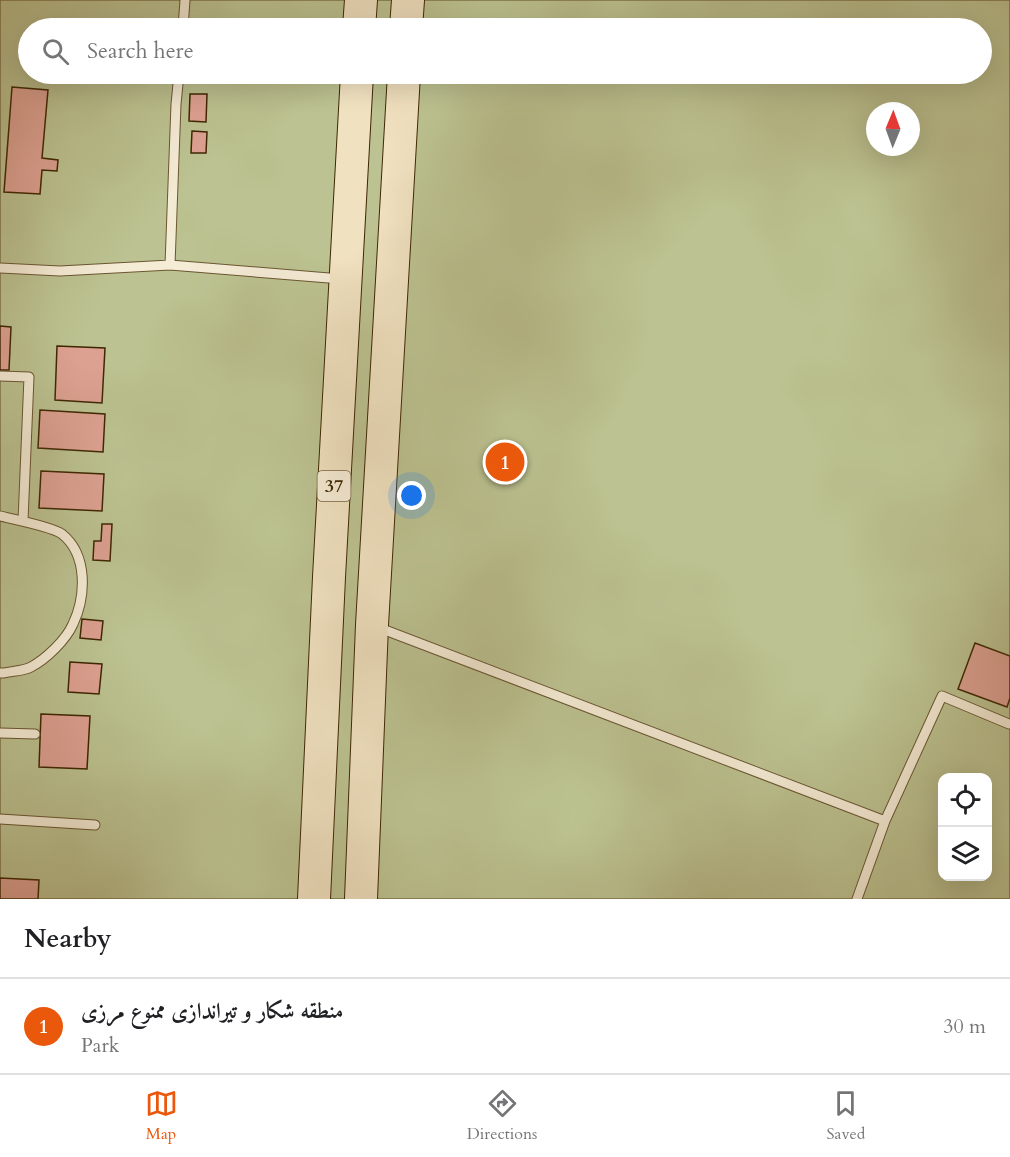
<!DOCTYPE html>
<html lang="en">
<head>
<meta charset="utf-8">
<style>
	body { margin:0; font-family:Cardo,Amiri,serif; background:#f2f2f2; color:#202124 }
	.controls { position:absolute; right:18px; bottom:18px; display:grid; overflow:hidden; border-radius:12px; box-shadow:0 6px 24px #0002 }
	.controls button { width:54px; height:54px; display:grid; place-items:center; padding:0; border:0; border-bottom:2px solid #e0e0e0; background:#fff; color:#202124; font:30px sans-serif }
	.compass { position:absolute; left:866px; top:102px; width:54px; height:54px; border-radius:50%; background:#fff; box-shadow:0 6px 24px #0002; rotate:1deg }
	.you { position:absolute; left:412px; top:496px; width:21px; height:21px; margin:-15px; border:4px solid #fff; border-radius:50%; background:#1a73e8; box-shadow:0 0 0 9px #1a73e833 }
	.badge { display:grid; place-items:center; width:39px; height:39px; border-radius:50%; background:#ea580c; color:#fff; font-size:20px; font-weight:700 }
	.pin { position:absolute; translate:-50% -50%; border:3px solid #fff; box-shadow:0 2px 6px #0006 }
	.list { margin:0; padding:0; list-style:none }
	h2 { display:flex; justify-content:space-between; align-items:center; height:78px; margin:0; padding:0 24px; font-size:26px }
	h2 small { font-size:20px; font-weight:400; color:#757577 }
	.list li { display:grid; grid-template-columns:39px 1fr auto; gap:18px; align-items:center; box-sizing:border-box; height:96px; padding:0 24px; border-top:2px solid #e0e0e0 }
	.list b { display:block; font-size:22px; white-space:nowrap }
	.list p { margin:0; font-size:20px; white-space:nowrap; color:#757577 }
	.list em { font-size:20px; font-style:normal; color:#757577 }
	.icon { flex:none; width:33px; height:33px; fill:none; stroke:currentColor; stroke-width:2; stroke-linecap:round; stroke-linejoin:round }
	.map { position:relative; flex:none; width:1010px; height:899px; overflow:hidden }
	.search { position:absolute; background:#fff; box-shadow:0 6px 24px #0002; left:18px; right:18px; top:18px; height:66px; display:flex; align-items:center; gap:15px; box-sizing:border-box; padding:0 21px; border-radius:33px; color:#757577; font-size:22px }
	.sheet { height:174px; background:#fff }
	nav { display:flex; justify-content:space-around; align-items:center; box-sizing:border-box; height:84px; border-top:2px solid #e0e0e0; background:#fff; font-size:16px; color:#757577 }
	nav a { display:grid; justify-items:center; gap:3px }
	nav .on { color:#ea580c }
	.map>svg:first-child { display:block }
	.green { fill:#bcc291; stroke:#7d744a; stroke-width:1.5; fill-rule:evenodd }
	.building { fill:#dda192; stroke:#3e2703; stroke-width:1.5 }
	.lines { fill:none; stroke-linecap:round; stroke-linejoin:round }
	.service-casing { stroke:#6a5632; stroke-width:11 }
	.trunk-casing { stroke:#3e2703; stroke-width:34 }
	.service { stroke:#f5ecd6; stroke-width:9 }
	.trunk { stroke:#f0e1c0; stroke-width:32 }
	.labels { text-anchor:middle; stroke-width:5; stroke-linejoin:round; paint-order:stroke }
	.shield { fill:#f5ecd6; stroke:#756242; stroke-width:1.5 }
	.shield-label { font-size:18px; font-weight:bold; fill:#3e2703 }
</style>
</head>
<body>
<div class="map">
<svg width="1010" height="899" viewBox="0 0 1010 899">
	<rect width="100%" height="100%" fill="#f0e1c0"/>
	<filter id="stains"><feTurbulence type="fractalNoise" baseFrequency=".00333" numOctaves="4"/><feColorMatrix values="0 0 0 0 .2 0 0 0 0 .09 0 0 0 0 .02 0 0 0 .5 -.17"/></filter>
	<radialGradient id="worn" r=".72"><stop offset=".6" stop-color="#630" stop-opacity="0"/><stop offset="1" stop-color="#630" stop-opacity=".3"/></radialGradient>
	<path class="green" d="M 0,0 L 1010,0 L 1010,899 L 0,899 ZM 28,28 L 982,28 L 982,74 L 28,74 ZM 875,111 L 911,111 L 911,147 L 875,147 ZM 942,778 L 988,778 L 988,876 L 942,876 Z"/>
	<path class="building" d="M 54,74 L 74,74 L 74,82 L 54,82 Z
		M 12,87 L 48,90 L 42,158 L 58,160 L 57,171 L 42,170 L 40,194 L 4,192 Z
		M 190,94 L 207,94 L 206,122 L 189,121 Z
		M 192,131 L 207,132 L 206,153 L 191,153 Z
		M 0,326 L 11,327 L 9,370 L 0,370 Z
		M 57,346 L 105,348 L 102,403 L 55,400 Z
		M 40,410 L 105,414 L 103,452 L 38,448 Z
		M 41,471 L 104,474 L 102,511 L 39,508 Z
		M 102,524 L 112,524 L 110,561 L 93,560 L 94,541 L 101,541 Z
		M 82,619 L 103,621 L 101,640 L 80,638 Z
		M 975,643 L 1010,656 L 1010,698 L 1007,707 L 958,689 Z
		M 70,662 L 102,664 L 99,694 L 68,692 Z
		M 41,714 L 90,716 L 87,769 L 39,767 Z
		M 0,878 L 39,880 L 38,899 L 0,899 Z"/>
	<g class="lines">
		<defs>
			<path id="service" d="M 183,28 L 185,0
				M 170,265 L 176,104 L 179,74
				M 0,268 L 60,271 L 170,265 L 341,279
				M 0,376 L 29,377 L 23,521
				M 0,516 C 13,519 53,527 62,534 C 88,555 86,596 73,624 C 66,640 46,659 31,667 C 24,671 12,671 4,673 L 0,673
				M 377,627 L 885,821 L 942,696 L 1009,724
				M 0,733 L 35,734
				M 0,819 L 95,825
				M 857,899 L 885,821"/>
			<path id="trunk" d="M 359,28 L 361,0
				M 406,28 L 408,0
				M 314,899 L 329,577 L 357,74
				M 361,899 L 372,625 L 404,74"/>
		</defs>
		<use href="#service" class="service-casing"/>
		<use href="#trunk" class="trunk-casing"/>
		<use href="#service" class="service"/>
		<use href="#trunk" class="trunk"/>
	</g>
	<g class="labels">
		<rect class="shield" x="317.5" y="471" width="33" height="30" rx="4.5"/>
		<g class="shield-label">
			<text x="334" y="492">37</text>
		</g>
	</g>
	<rect width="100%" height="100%" filter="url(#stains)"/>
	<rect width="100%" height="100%" fill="url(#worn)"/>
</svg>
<div class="controls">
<button><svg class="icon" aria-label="locate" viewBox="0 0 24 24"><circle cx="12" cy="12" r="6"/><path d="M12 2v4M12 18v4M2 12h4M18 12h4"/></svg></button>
<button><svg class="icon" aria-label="layers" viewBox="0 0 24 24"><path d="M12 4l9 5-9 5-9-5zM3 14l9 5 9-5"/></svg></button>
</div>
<svg class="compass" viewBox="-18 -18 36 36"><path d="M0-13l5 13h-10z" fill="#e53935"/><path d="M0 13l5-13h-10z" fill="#757577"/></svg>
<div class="you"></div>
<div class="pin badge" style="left:505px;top:462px">1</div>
<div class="search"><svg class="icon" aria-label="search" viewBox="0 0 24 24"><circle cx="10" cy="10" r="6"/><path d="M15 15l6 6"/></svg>Search here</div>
</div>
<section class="sheet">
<h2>Nearby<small></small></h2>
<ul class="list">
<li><span class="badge">1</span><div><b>منطقه شکار و تیراندازی ممنوع مرزی</b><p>Park</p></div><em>30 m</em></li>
</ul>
</section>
<nav>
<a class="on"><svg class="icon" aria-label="map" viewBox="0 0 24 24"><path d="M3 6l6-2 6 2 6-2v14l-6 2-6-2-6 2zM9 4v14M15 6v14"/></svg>Map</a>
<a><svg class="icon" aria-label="directions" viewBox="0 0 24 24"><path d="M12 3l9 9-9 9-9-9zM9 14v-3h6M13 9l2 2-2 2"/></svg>Directions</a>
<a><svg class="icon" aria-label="saved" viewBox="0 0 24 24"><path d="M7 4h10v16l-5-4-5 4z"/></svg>Saved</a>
</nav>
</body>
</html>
